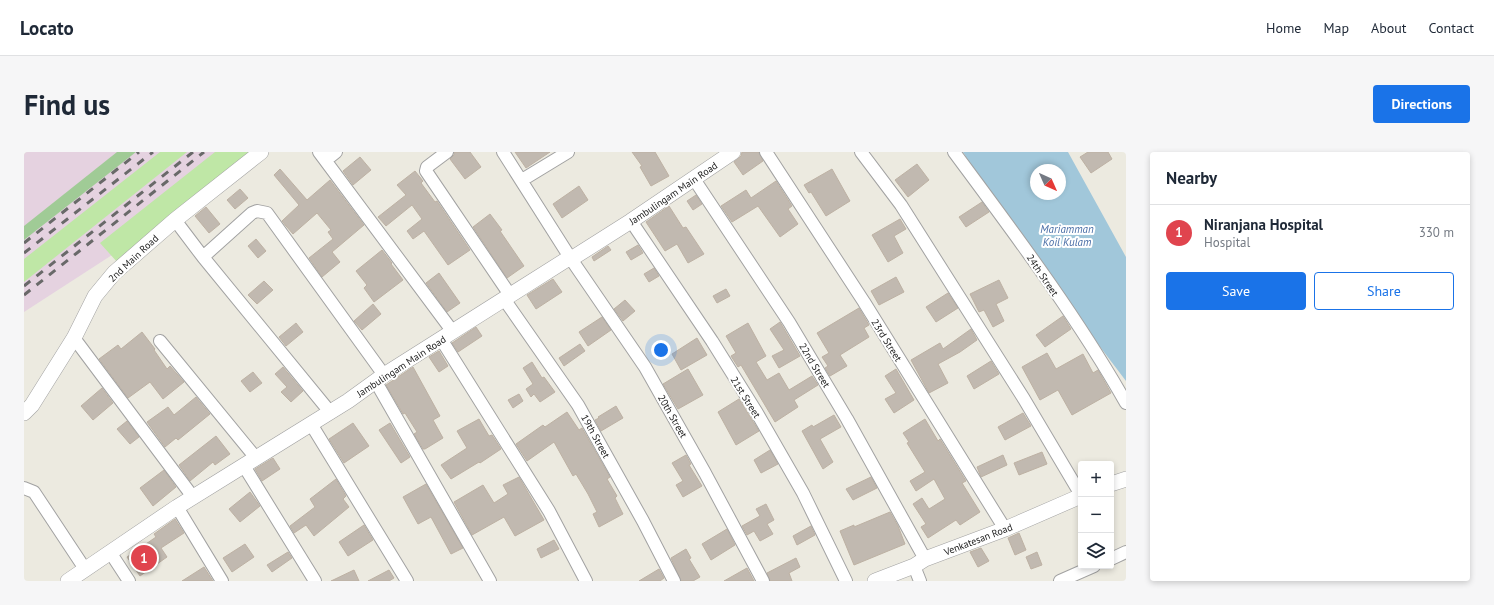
<!DOCTYPE html>
<html lang="en">
<head>
<meta charset="utf-8">
<style>
	body { margin:0; font-family:"PT Sans",sans-serif; background:#f6f6f7; color:#1f2937 }
	.controls { position:absolute; right:12px; bottom:12px; display:grid; overflow:hidden; border-radius:4px; box-shadow:0 2px 6px #0003 }
	.controls button { width:36px; height:36px; display:grid; place-items:center; padding:0; border:0; border-bottom:1px solid #e0e1e3; background:#fff; color:#1f2937; font:20px sans-serif }
	.compass { position:absolute; left:1006px; top:12px; width:36px; height:36px; border-radius:50%; background:#fff; box-shadow:0 2px 6px #0003; rotate:135deg }
	.you { position:absolute; left:637px; top:198px; width:14px; height:14px; margin:-10px; border:3px solid #fff; border-radius:50%; background:#1a73e8; box-shadow:0 0 0 6px #1a73e833 }
	.badge { display:grid; place-items:center; width:26px; height:26px; border-radius:50%; background:#1a73e8; color:#fff; font-size:13px; font-weight:700 }
	.pin { position:absolute; translate:-50% -50%; border:2px solid #fff; box-shadow:0 1px 4px #0006 }
	.list { margin:0; padding:0; list-style:none }
	h2 { display:flex; justify-content:space-between; align-items:center; height:52px; margin:0; padding:0 16px; font-size:17px }
	h2 small { font-size:13px; font-weight:400; color:#747a83 }
	.list li { display:grid; grid-template-columns:26px 1fr auto; gap:12px; align-items:center; box-sizing:border-box; height:56px; padding:0 16px; border-top:1px solid #e0e1e3 }
	.list b { display:block; font-size:15px; white-space:nowrap }
	.list p { margin:0; font-size:13px; white-space:nowrap; color:#747a83 }
	.list em { font-size:13px; font-style:normal; color:#747a83 }
	.actions { display:flex; gap:8px; padding:12px 16px }
	.actions a { flex:1; padding:9px 0; border:1px solid #1a73e8; border-radius:4px; text-align:center; font-size:14px; color:#1a73e8 }
	.actions .main { background:#1a73e8; color:#fff }
	.icon { flex:none; width:22px; height:22px; fill:none; stroke:currentColor; stroke-width:2; stroke-linecap:round; stroke-linejoin:round }
	.map { position:relative; flex:none; width:1102px; height:429px; overflow:hidden; border-radius:4px }
	header { display:flex; align-items:center; gap:24px; box-sizing:border-box; height:56px; padding:0 20px; background:#fff; border-bottom:1px solid #e0e1e3 }
	header strong { font-size:19px }
	nav { display:flex; gap:22px; margin-inline-start:auto; font-size:14px }
	.intro { display:flex; align-items:center; justify-content:space-between; box-sizing:border-box; height:96px; padding:0 24px }
	h1 { margin:0; font-size:28px }
	.button { padding:10px 18px; border-radius:4px; background:#1a73e8; color:#fff; font-size:14px; font-weight:700 }
	main { display:flex; gap:24px; padding:0 24px }
	aside { flex:1; background:#fff; border-radius:4px; box-shadow:0 2px 6px #0003 }
	.map>svg:first-child { display:block }
	.industrial { fill:#e5d2e0 }
	.grass { fill:#bfe7a6 }
	.forest { fill:#a0cb96 }
	.water { fill:#a1c7da; fill-rule:evenodd }
	.building { fill:#c1b9b0; stroke:#bdb1a3 }
	.lines { fill:none; stroke-linecap:round; stroke-linejoin:round }
	.minor-casing { stroke:#a2a2a2; stroke-width:14 }
	.tertiary-casing { stroke:#a2a2a2; stroke-width:16 }
	.minor { stroke:#fff; stroke-width:12 }
	.tertiary { stroke:#fff; stroke-width:15 }
	.rail { stroke:#696969; stroke-width:3; stroke-dasharray:8 8; stroke-linecap:butt }
	.labels { text-anchor:middle; stroke-width:4; stroke-linejoin:round; paint-order:stroke }
	.street-label { font-size:10px; fill:#1b1b1b; stroke:#fff }
	.water-label { font-size:11px; font-style:italic; fill:#4b6fa7; stroke:#fff }
</style>
</head>
<body>
<header>
<strong>Locato</strong>
<nav><a>Home</a><a>Map</a><a>About</a><a>Contact</a></nav>
</header>
<div class="intro"><h1>Find us</h1><a class="button">Directions</a></div>
<main>
<div class="map">
<svg width="1102" height="429" viewBox="0 0 1102 429">
	<rect width="100%" height="100%" fill="#eceae0"/>
	<path class="industrial" d="M 0,0 L 217,0 L 88,103 L 0,160 Z"/>
	<path class="grass" d="M 136,0 L 163,0 L 0,130 L 0,107 Z
		M 191,0 L 231,0 L 94,111 L 76,91 Z"/>
	<path class="forest" d="M 93,0 L 112,0 L 0,88 L 0,74 Z"/>
	<path class="water" d="M 939,0 L 1044,0 L 1102,105 L 1102,229 L 988,79 ZM 1012,18 L 1036,18 L 1036,42 L 1012,42 Z"/>
	<path class="building" d="M 430,0 L 446,0 L 457,15 L 441,27 L 426,7 L 430,3 Z
		M 491,0 L 526,0 L 502,16 Z
		M 608,0 L 631,0 L 645,24 L 627,34 L 616,15 L 618,14 Z
		M 718,0 L 735,0 L 739,9 L 719,23 L 710,10 L 717,4 Z
		M 1064,0 L 1084,0 L 1088,7 L 1067,21 L 1056,5 Z
		M 336,5 L 347,18 L 329,33 L 319,19 Z
		M 893,12 L 905,28 L 884,45 L 871,28 Z
		M 256,17 L 283,48 L 306,28 L 340,73 L 308,100 L 316,110 L 298,125 L 285,106 L 309,87 L 304,80 L 307,78 L 293,61 L 269,82 L 262,74 L 258,69 L 275,53 L 250,23 Z
		M 808,17 L 826,49 L 802,64 L 787,40 L 785,41 L 780,33 Z
		M 391,19 L 399,29 L 397,31 L 411,50 L 413,49 L 446,98 L 424,113 L 400,79 L 389,87 L 383,79 L 398,67 L 388,53 L 362,74 L 354,65 L 382,43 L 373,33 Z
		M 752,29 L 768,54 L 764,57 L 774,72 L 756,85 L 734,54 L 708,70 L 697,54 L 722,38 L 727,46 Z
		M 555,34 L 564,48 L 538,66 L 529,52 Z
		M 216,37 L 224,46 L 211,57 L 203,48 Z
		M 672,43 L 678,52 L 669,58 L 663,49 Z
		M 958,50 L 965,60 L 942,75 L 935,65 Z
		M 645,54 L 659,76 L 662,75 L 680,102 L 664,111 L 653,92 L 641,99 L 622,70 Z
		M 182,55 L 196,72 L 185,81 L 171,64 Z
		M 466,62 L 478,78 L 476,79 L 500,114 L 483,126 L 449,75 Z
		M 876,67 L 882,77 L 870,84 L 879,101 L 864,110 L 848,83 Z
		M 232,87 L 242,99 L 234,106 L 224,94 Z
		M 614,93 L 619,101 L 607,108 L 602,100 Z
		M 584,94 L 587,98 L 570,109 L 568,105 Z
		M 358,98 L 368,111 L 367,112 L 379,128 L 350,150 L 340,136 L 343,133 L 332,119 Z
		M 630,116 L 635,124 L 625,130 L 620,122 Z
		M 415,121 L 436,151 L 423,160 L 402,131 Z
		M 872,125 L 880,140 L 855,153 L 847,139 Z
		M 529,127 L 538,140 L 512,157 L 503,143 Z
		M 975,128 L 984,146 L 972,152 L 980,169 L 969,175 L 960,158 L 955,160 L 946,142 Z
		M 240,129 L 249,138 L 233,152 L 224,143 Z
		M 702,137 L 706,144 L 693,151 L 689,144 Z
		M 924,141 L 934,156 L 912,170 L 902,155 Z
		M 601,148 L 611,159 L 599,169 L 590,157 Z
		M 349,152 L 357,162 L 338,178 L 330,169 Z
		M 835,156 L 845,173 L 840,176 L 845,185 L 816,203 L 823,214 L 806,224 L 801,216 L 804,214 L 798,205 L 805,201 L 793,181 Z
		M 1039,164 L 1047,177 L 1021,195 L 1012,183 Z
		M 578,165 L 587,178 L 564,194 L 555,180 Z
		M 756,170 L 776,204 L 755,216 L 748,204 L 760,198 L 746,177 Z
		M 272,171 L 279,180 L 262,194 L 255,185 Z
		M 724,171 L 742,204 L 732,210 L 743,228 L 755,221 L 765,238 L 788,224 L 794,233 L 770,248 L 774,255 L 751,270 L 717,213 L 714,215 L 707,204 L 712,201 L 702,184 Z
		M 452,175 L 458,184 L 434,200 L 428,191 Z
		M 947,177 L 953,188 L 936,200 L 914,212 L 924,231 L 905,241 L 887,208 L 916,191 L 919,197 Z
		M 118,180 L 131,197 L 130,198 L 143,217 L 146,214 L 160,230 L 139,247 L 126,230 L 104,246 L 75,207 L 94,193 L 97,197 Z
		M 673,186 L 683,203 L 657,218 L 648,202 Z
		M 556,192 L 561,199 L 540,214 L 535,206 Z
		M 415,199 L 424,214 L 415,220 L 405,205 Z
		M 1023,201 L 1032,217 L 1059,202 L 1069,221 L 1074,218 L 1087,241 L 1048,263 L 1034,238 L 1016,248 L 998,215 Z
		M 967,209 L 975,222 L 950,237 L 943,224 Z
		M 508,210 L 518,226 L 520,225 L 531,240 L 516,250 L 510,242 L 507,245 L 502,237 L 509,232 L 499,216 Z
		M 259,215 L 279,239 L 267,250 L 257,240 L 263,235 L 251,222 Z
		M 389,215 L 416,264 L 409,268 L 419,286 L 401,297 L 399,297 L 390,282 L 393,280 L 381,261 L 379,262 L 362,233 Z
		M 664,217 L 679,243 L 654,257 L 639,232 Z
		M 872,217 L 890,248 L 870,261 L 861,247 L 872,241 L 861,224 Z
		M 229,220 L 238,231 L 226,240 L 217,229 Z
		M 78,236 L 89,251 L 69,268 L 57,254 Z
		M 495,242 L 499,249 L 489,256 L 484,248 Z
		M 172,245 L 186,262 L 154,288 L 152,286 L 141,295 L 123,270 L 144,255 L 150,263 Z
		M 715,247 L 735,279 L 712,293 L 694,260 Z
		M 592,254 L 599,266 L 577,279 L 571,268 L 575,266 L 574,265 Z
		M 543,260 L 555,278 L 558,276 L 586,325 L 583,327 L 593,344 L 591,346 L 599,362 L 575,375 L 569,362 L 573,360 L 564,342 L 552,322 L 549,324 L 530,290 L 503,309 L 492,292 L 519,273 L 521,275 Z
		M 999,261 L 1007,274 L 981,288 L 974,275 Z
		M 810,263 L 817,275 L 796,287 L 809,310 L 799,317 L 778,279 L 788,273 L 789,275 Z
		M 455,267 L 465,284 L 468,283 L 477,297 L 456,311 L 455,310 L 427,327 L 417,313 L 443,296 L 433,279 Z
		M 901,267 L 914,289 L 916,287 L 942,329 L 938,331 L 956,360 L 936,373 L 932,368 L 904,386 L 897,375 L 902,372 L 889,352 L 898,346 L 905,357 L 921,347 L 910,327 L 892,339 L 886,329 L 901,320 L 883,291 L 885,290 L 879,281 Z
		M 103,269 L 115,285 L 106,292 L 93,277 Z
		M 329,271 L 345,294 L 320,311 L 305,287 Z
		M 366,271 L 386,305 L 377,311 L 355,278 Z
		M 192,284 L 206,302 L 191,313 L 189,310 L 166,329 L 155,313 Z
		M 746,298 L 754,312 L 737,321 L 730,308 Z
		M 1018,300 L 1023,312 L 995,323 L 990,311 Z
		M 662,303 L 667,312 L 665,313 L 678,334 L 659,345 L 652,333 L 659,329 L 648,311 Z
		M 979,303 L 983,313 L 957,325 L 953,315 Z
		M 249,306 L 256,317 L 238,329 L 231,317 Z
		M 140,318 L 152,335 L 129,354 L 116,336 Z
		M 495,325 L 520,368 L 491,384 L 480,365 L 448,383 L 430,350 L 459,333 L 470,351 L 484,342 L 479,333 Z
		M 847,325 L 853,336 L 829,348 L 822,337 Z
		M 312,327 L 322,344 L 319,347 L 325,355 L 290,384 L 282,373 L 270,381 L 266,374 L 291,355 L 286,347 Z
		M 402,332 L 439,396 L 427,402 L 407,365 L 394,372 L 379,345 Z
		M 226,340 L 236,354 L 216,370 L 205,357 Z
		M 742,352 L 750,368 L 743,372 L 749,382 L 736,389 L 730,379 L 723,383 L 718,374 L 736,364 L 732,357 Z
		M 866,360 L 874,374 L 881,392 L 830,413 L 816,379 L 830,373 L 830,375 Z
		M 151,367 L 160,381 L 137,396 L 143,405 L 116,424 L 103,405 L 132,385 L 130,382 Z
		M 340,373 L 349,388 L 324,404 L 315,390 Z
		M 787,374 L 791,383 L 773,393 L 769,384 Z
		M 703,377 L 711,393 L 687,408 L 678,392 Z
		M 995,381 L 1002,398 L 991,403 L 984,386 Z
		M 530,388 L 535,397 L 517,406 L 513,397 Z
		M 221,392 L 230,405 L 208,420 L 199,406 Z
		M 957,396 L 965,409 L 954,415 L 946,400 Z
		M 662,397 L 667,406 L 665,407 L 676,425 L 669,429 L 657,429 L 647,406 Z
		M 264,400 L 268,406 L 248,420 L 243,413 Z
		M 1013,400 L 1018,413 L 1007,417 L 1002,405 Z
		M 772,406 L 776,415 L 765,421 L 768,429 L 746,429 L 743,421 Z
		M 180,415 L 189,429 L 158,429 Z
		M 723,416 L 730,429 L 700,429 Z
		M 635,417 L 640,426 L 636,429 L 615,429 Z
		M 330,418 L 335,429 L 307,429 Z
		M 365,418 L 370,426 L 365,429 L 344,429 Z"/>
	<g class="lines">
		<defs>
			<path id="minor" d="M 295,0 L 429,180
				M 423,0 L 403,15 L 402,19 L 486,143
				M 479,0 L 547,107 L 621,215 L 681,321 L 739,429
				M 742,0 L 840,150 L 981,377
				M 837,0 L 877,53 L 1000,247 L 1057,343
				M 930,0 C 990,81 1052,163 1102,251
				M 302,8 L 312,0
				M 670,27 L 765,170 L 823,267 L 901,407
				M 498,28 L 544,0
				M 151,68 L 179,105 L 306,260
				M 607,69 L 688,189 L 733,261 L 779,341 L 822,429
				M 179,105 L 228,61 L 233,59 L 243,61 L 360,223
				M 480,147 L 554,253 L 619,369 L 650,429
				M 50,186 L 169,345
				M 417,187 L 525,359 L 562,429
				M 136,189 L 232,306
				M 352,230 L 466,429
				M 287,272 L 383,429
				M 220,314 L 291,429
				M 0,336 L 10,340 L 61,417
				M 153,355 L 198,429
				M 86,400 L 105,429
				M 1087,407 L 1102,400
				M 890,414 L 896,429
				M 1036,429 L 1070,414"/>
			<path id="tertiary" d="M 0,261 L 8,253 L 50,186 L 71,144 L 90,121 L 151,68 L 237,0
				M 1087,332 L 1102,327
				M 44,429 L 153,355 L 324,249 L 360,223 L 545,106 L 547,107 L 607,69 L 709,0
				M 851,429 L 890,414 L 901,407 L 981,377 L 1057,344"/>
		</defs>
		<use href="#minor" class="minor-casing"/>
		<use href="#tertiary" class="tertiary-casing"/>
		<use href="#minor" class="minor"/>
		<use href="#tertiary" class="tertiary"/>
		<path class="rail" d="M 0,91 L 115,0
			M 0,101 L 129,0
			M 0,134 L 169,0
			M 0,143 L 180,0"/>
	</g>
	<g class="labels">
		<g class="street-label">
			<text transform="translate(649 41) rotate(-34)" y="4">Jambulingam Main Road</text>
			<text transform="translate(109 106) rotate(-43)" y="4">2nd Main Road</text>
			<text transform="translate(1019 123) rotate(56)" y="4">24th Street</text>
			<text transform="translate(863 188) rotate(58)" y="4">23rd Street</text>
			<text transform="translate(791 213) rotate(59)" y="4">22nd Street</text>
			<text transform="translate(377 214) rotate(-33)" y="4">Jambulingam Main Road</text>
			<text transform="translate(722 245) rotate(58)" y="4">21st Street</text>
			<text transform="translate(649 264) rotate(60)" y="4">20th Street</text>
			<text transform="translate(572 284) rotate(61)" y="4">19th Street</text>
			<text transform="translate(954 387) rotate(-21)" y="4">Venkatesan Road</text>
		</g>
		<g class="water-label">
			<text x="1043" y="81">Mariamman<tspan x="1043" dy="13">Koil Kulam</tspan></text>
		</g>
	</g>
</svg>
<div class="controls">
<button>+</button>
<button>−</button>
<button><svg class="icon" aria-label="layers" viewBox="0 0 24 24"><path d="M12 4l9 5-9 5-9-5zM3 14l9 5 9-5"/></svg></button>
</div>
<svg class="compass" viewBox="-18 -18 36 36"><path d="M0-13l5 13h-10z" fill="#e53935"/><path d="M0 13l5-13h-10z" fill="#747a83"/></svg>
<div class="you"></div>
<div class="pin badge" style="left:120px;top:406px;background:#e0444e">1</div>
</div>
<aside>
<h2>Nearby<small></small></h2>
<ul class="list">
<li><span class="badge" style="background:#e0444e">1</span><div><b>Niranjana Hospital</b><p>Hospital</p></div><em>330 m</em></li>
</ul>
<div class="actions"><a class="main">Save</a><a>Share</a></div>
</aside>
</main>
</body>
</html>
